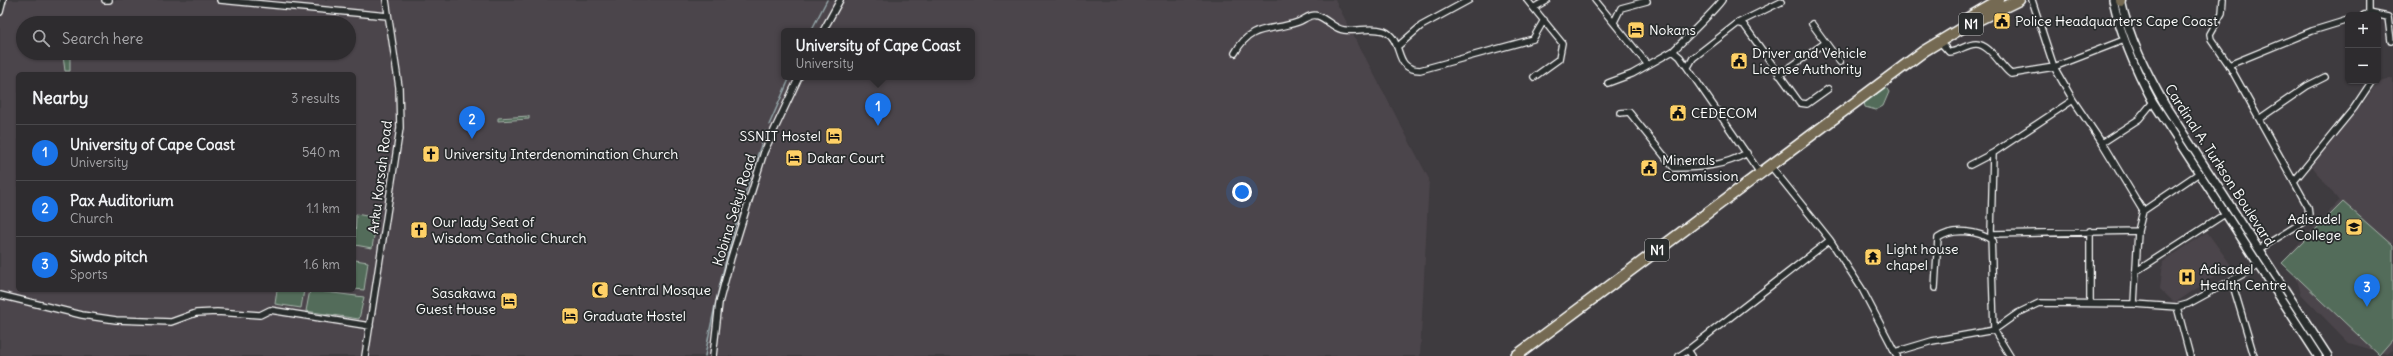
<!DOCTYPE html>
<html lang="en">
<head>
<meta charset="utf-8">
<style>
	body { margin:0; font-family:Delius,sans-serif; background:#3a383b; color:#f1f3f6 }
	.controls { position:absolute; right:12px; top:12px; display:grid; overflow:hidden; border-radius:6px; box-shadow:0 1px 3px #0004 }
	.controls button { width:36px; height:36px; display:grid; place-items:center; padding:0; border:0; border-bottom:1px solid #49484b; background:#2e2c2f; color:#f1f3f6; font:20px sans-serif }
	.you { position:absolute; left:1242px; top:192px; width:14px; height:14px; margin:-10px; border:3px solid #fff; border-radius:50%; background:#1a73e8; box-shadow:0 0 0 6px #1a73e833 }
	.badge { display:grid; place-items:center; width:26px; height:26px; border-radius:50%; background:#1a73e8; color:#fff; font-size:13px; font-weight:700 }
	.pin { position:absolute; translate:-50% -33px; filter:drop-shadow(0 1px 2px #0008) }
	.pin::after { content:''; position:absolute; top:21px; width:14px; height:12px; background:inherit; clip-path:polygon(0 0,100% 0,50% 100%) }
	.popup { position:absolute; left:781px; top:28px; width:194px; height:52px; box-sizing:border-box; display:grid; place-content:center; border-radius:6px; background:#2e2c2f; filter:drop-shadow(0 1px 3px #0005); font-size:13px; white-space:nowrap; color:#a7a7aa }
	.popup b { font-size:15px; color:#f1f3f6 }
	.popup::after { content:''; position:absolute; left:50%; top:100%; margin-left:-8px; border:8px solid transparent; border-top-color:#2e2c2f }
	.list { margin:0; padding:0; list-style:none }
	h2 { display:flex; justify-content:space-between; align-items:center; height:52px; margin:0; padding:0 16px; font-size:17px }
	h2 small { font-size:13px; font-weight:400; color:#a7a7aa }
	.list li { display:grid; grid-template-columns:26px 1fr auto; gap:12px; align-items:center; box-sizing:border-box; height:56px; padding:0 16px; border-top:1px solid #49484b }
	.list b { display:block; font-size:15px; white-space:nowrap }
	.list p { margin:0; font-size:13px; white-space:nowrap; color:#a7a7aa }
	.list em { font-size:13px; font-style:normal; color:#a7a7aa }
	.icon { flex:none; width:22px; height:22px; fill:none; stroke:currentColor; stroke-width:2; stroke-linecap:round; stroke-linejoin:round }
	.map { position:relative; flex:none; width:2393px; height:356px; overflow:hidden }
	.search { position:absolute; background:#2e2c2f; box-shadow:0 1px 3px #0004; left:16px; top:16px; width:340px; height:44px; display:flex; align-items:center; gap:10px; box-sizing:border-box; padding:0 14px; border-radius:22px; color:#a7a7aa; font-size:15px }
	.panel { position:absolute; background:#2e2c2f; box-shadow:0 1px 3px #0004; left:16px; top:72px; width:340px; height:220px; border-radius:6px }
	.map>svg:first-child { display:block }
	.built { fill:#4c454b; fill-rule:evenodd }
	.green { fill:#526c5a; stroke:#a8b6ac }
	.lines { fill:none; stroke-linecap:round; stroke-linejoin:round }
	.stream { stroke:#94a6a9; stroke-width:1.5 }
	.street-casing { stroke:#fff; stroke-width:8 }
	.secondary-casing { stroke:#fff; stroke-width:10 }
	.highway-casing { stroke:#fff; stroke-width:13 }
	.street { stroke:#2a2d2e; stroke-width:5.5 }
	.secondary { stroke:#2a2d2e; stroke-width:7 }
	.highway { stroke:#746b52; stroke-width:10 }
	.labels { text-anchor:middle; stroke-width:3.5; stroke-linejoin:round; paint-order:stroke }
	.shield { fill:#2a2d2e; stroke:#bfc0c0; stroke-width:1 }
	.shield-label { font-size:13px; font-weight:bold; fill:#fff }
	.poi-label { font-size:14px; fill:#fff; stroke:#2a2d2e; text-anchor:start }
	.street-label { font-size:14px; fill:#fff; stroke:#2a2d2e }
</style>
</head>
<body>
<div class="map">
<svg width="2393" height="356" viewBox="0 0 2393 356">
	<rect width="100%" height="100%" fill="#3e3b3f"/>
	<filter id="ink" filterUnits="userSpaceOnUse"><feTurbulence type="fractalNoise" baseFrequency=".025" numOctaves="2"/><feDisplacementMap in="SourceGraphic" scale="8" xChannelSelector="R" yChannelSelector="G"/><feConvolveMatrix kernelMatrix="1 2 1 2 8 2 1 2 1" color-interpolation-filters="sRGB"/></filter>
	<g filter="url(#ink)">
		<path class="built" d="M 0,0 L 1335,0 L 1429,179 L 1420,356 L 0,356 ZM 23,23 L 349,23 L 349,53 L 23,53 ZM 784,31 L 972,31 L 972,77 L 784,77 ZM 18,74 L 354,74 L 354,290 L 18,290 Z
			M 2393,78 L 2393,350 L 2387,354 L 2349,343 L 2301,294 L 2290,253 L 2339,201 L 2312,166 L 2337,130 L 2362,105 L 2377,83 Z
			M 2207,232 L 2231,265 L 2175,303 L 2160,289 L 2163,262 Z"/>
		<path class="green" d="M 63,56 L 70,56 L 70,71 L 65,71 Z
			M 1885,86 L 1889,92 L 1883,106 L 1876,110 L 1865,107 L 1864,102 Z
			M 529,116 L 529,119 L 498,121 L 498,118 Z
			M 2343,202 L 2393,246 L 2393,339 L 2379,355 L 2282,263 Z
			M 356,214 L 377,218 L 372,248 L 355,245 Z
			M 355,260 L 368,262 L 364,290 L 354,289 Z
			M 277,290 L 304,290 L 301,308 L 275,304 Z
			M 310,290 L 364,297 L 359,319 L 306,311 Z"/>
		<g class="lines">
			<path class="stream" d="M 811,31 L 827,0
				M 769,125 L 790,77
				M 705,356 C 719,277 739,206 766,131"/>
			<defs>
				<path id="street" d="M 105,0 L 109,0
					M 220,0 L 388,16
					M 1527,0 L 1562,43 L 1559,59 L 1534,77
					M 1595,0 L 1648,65 L 1673,51 L 1680,57 L 1760,173
					M 2223,0 L 2222,13 L 2210,34 L 2211,39 L 2229,65 L 2308,207 L 2309,215 L 2303,222 L 2259,249
					M 1535,7 L 1547,0
					M 0,12 L 3,0
					M 2369,13 L 2388,17 L 2391,41
					M 2364,15 L 2369,13 L 2369,0
					M 1614,22 L 1621,8 L 1647,1
					M 1738,23 L 1781,2
					M 1812,24 L 1840,62
					M 823,31 L 840,0
					M 1940,42 L 1949,52 C 1958,52 1966,44 1976,44 C 1990,44 2001,67 2011,74 L 2054,67 L 2032,0
					M 1397,47 L 1421,26 L 1469,0
					M 1673,51 C 1680,44 1720,5 1722,0
					M 1235,53 C 1251,23 1271,32 1298,22 C 1304,20 1311,13 1318,16 C 1327,19 1334,29 1344,30 C 1358,32 1370,26 1384,31 C 1405,40 1392,70 1420,70 L 1533,39 L 1544,20
					M 2229,65 L 2312,31 L 2348,20
					M 1688,67 L 1693,58 L 1738,23 L 1744,25 L 1800,103 L 1807,104 L 1828,89
					M 1779,75 L 1825,43
					M 1608,83 L 1632,74 L 1648,65
					M 2073,100 L 2102,143 L 2143,211
					M 1620,113 L 1629,112 L 1674,168 C 1700,168 1724,166 1747,153
					M 2259,119 L 2307,86 L 2325,77
					M 2102,143 L 2139,119 L 2153,102
					M 1770,165 L 1830,240 L 1862,289 L 1897,356
					M 1970,165 L 1993,153
					M 2295,180 L 2354,108 L 2372,81
					M 2090,231 L 2090,303
					M 1991,234 L 2138,231 L 2143,211 L 2199,173
					M 2135,272 L 2225,214
					M 2232,282 L 2254,356
					M 1935,288 L 1938,238 C 1954,227 1979,231 1993,241
					M 0,295 L 82,315 L 116,320 L 171,322 L 196,313 L 217,312 L 260,315 L 270,310 L 370,326
					M 2134,304 L 2138,231
					M 2177,307 L 2190,356
					M 1895,352 L 1932,341 L 1994,330 L 2018,313 L 2039,303 L 2134,304 L 2177,307 L 2188,304 L 2258,266
					M 365,356 L 400,128 L 399,87 L 386,0
					M 713,356 L 719,303 L 731,258 L 764,152 L 799,77
					M 1679,356 L 1688,350
					M 1692,356 L 1688,350 L 1830,240
					M 2010,356 L 1994,330 L 1991,234 L 1993,153 L 2073,100 L 2054,67 L 2124,40"/>
				<path id="secondary" d="M 2113,0 C 2121,36 2135,69 2153,102 L 2318,356
					M 2121,0 C 2129,38 2146,71 2165,105 L 2328,356"/>
				<path id="highway" d="M 2121,1 L 2121,0
					M 1968,18 L 1999,0
					M 1516,356 L 1924,51 L 1962,28 L 2019,0"/>
			</defs>
			<use href="#street" class="street-casing"/>
			<use href="#secondary" class="secondary-casing"/>
			<use href="#highway" class="highway-casing"/>
			<use href="#street" class="street"/>
			<use href="#secondary" class="secondary"/>
			<use href="#highway" class="highway"/>
		</g>
	</g>
	<defs>
		<symbol id="civic-square" viewBox="-11 -11 22 22"><rect x="-9" y="-9" width="18" height="18" rx="4" fill="#ffd166" stroke="#2a2d2e"/><path d="M-.6-6.5H3V-4.5H.6V-3L4-1V1h2V6H-6V1h2V-1L-.6-3ZM-1.2 2.5V6h2.4V2.5Z" fill="#111"/></symbol>
		<symbol id="hotel-square" viewBox="-11 -11 22 22"><rect x="-9" y="-9" width="18" height="18" rx="4" fill="#ffd166" stroke="#2a2d2e"/><path d="M-6-4.5h1.5V1H6V5H4.5V3h-9V5H-6ZM-4 0a1.8 1.8 0 1 1 3.6 0ZM.5 0V-2.5h3Q6-2.5 6 0Z" fill="#111"/></symbol>
		<symbol id="church-square" viewBox="-11 -11 22 22"><rect x="-9" y="-9" width="18" height="18" rx="4" fill="#ffd166" stroke="#2a2d2e"/><path d="M-1.2-6h2.4v3.5h3.3v2.4h-3.3V6h-2.4V-.1h-3.3v-2.4h3.3Z" fill="#111"/></symbol>
		<symbol id="school-square" viewBox="-11 -11 22 22"><rect x="-9" y="-9" width="18" height="18" rx="4" fill="#ffd166" stroke="#2a2d2e"/><path d="M0-5L7-2L0 1L-7-2ZM-4 1L0 2.5L4 1V4Q0 6-4 4Z" fill="#111"/></symbol>
		<symbol id="temple-square" viewBox="-11 -11 22 22"><rect x="-9" y="-9" width="18" height="18" rx="4" fill="#ffd166" stroke="#2a2d2e"/><path d="M0-6L5-2H3V0L6.5 2.5H4V6H1.5V3h-3V6H-4V2.5H-6.5L-3 0V-2H-5Z" fill="#111"/></symbol>
		<symbol id="hospital-square" viewBox="-11 -11 22 22"><rect x="-9" y="-9" width="18" height="18" rx="4" fill="#ffd166" stroke="#2a2d2e"/><path d="M-5-5h3v3.5h4V-5h3V5h-3V1.5h-4V5h-3Z" fill="#111"/></symbol>
		<symbol id="mosque-square" viewBox="-11 -11 22 22"><rect x="-9" y="-9" width="18" height="18" rx="4" fill="#ffd166" stroke="#2a2d2e"/><path d="M3.5-4.9A6 6 0 1 0 3.5 4.9A5 5 0 1 1 3.5-4.9Z" fill="#111"/></symbol>
	</defs>
	<g fill-rule="evenodd">
		<use href="#civic-square" x="1992" y="11" width="20" height="20"/>
		<use href="#hotel-square" x="1626" y="20" width="20" height="20"/>
		<use href="#civic-square" x="1729" y="51" width="20" height="20"/>
		<use href="#civic-square" x="1668" y="103" width="20" height="20"/>
		<use href="#hotel-square" x="824" y="126" width="20" height="20"/>
		<use href="#church-square" x="421" y="144" width="20" height="20"/>
		<use href="#hotel-square" x="784" y="148" width="20" height="20"/>
		<use href="#civic-square" x="1639" y="158" width="20" height="20"/>
		<use href="#school-square" x="2344" y="217" width="20" height="20"/>
		<use href="#church-square" x="409" y="220" width="20" height="20"/>
		<use href="#temple-square" x="1863" y="247" width="20" height="20"/>
		<use href="#hospital-square" x="2177" y="267" width="20" height="20"/>
		<use href="#mosque-square" x="590" y="280" width="20" height="20"/>
		<use href="#hotel-square" x="499" y="291" width="20" height="20"/>
		<use href="#hotel-square" x="560" y="306" width="20" height="20"/>
	</g>
	<g class="labels">
		<g class="shield">
			<rect x="1959" y="13" width="24" height="22" rx="3"/>
			<rect x="1645" y="239" width="24" height="22" rx="3"/>
		</g>
		<g class="shield-label">
			<text x="1971" y="29">N1</text>
			<text x="1657" y="255">N1</text>
		</g>
		<g class="poi-label">
			<text x="2015" y="26">Police Headquarters Cape Coast</text>
			<text x="1649" y="35">Nokans</text>
			<text x="1752" y="58">Driver and Vehicle<tspan x="1752" dy="16">License Authority</tspan></text>
			<text x="1691" y="118">CEDECOM</text>
			<text x="821" y="141" text-anchor="end">SSNIT Hostel</text>
			<text x="444" y="159">University Interdenomination Church</text>
			<text x="807" y="163">Dakar Court</text>
			<text x="1662" y="165">Minerals<tspan x="1662" dy="16">Commission</tspan></text>
			<text x="2341" y="224" text-anchor="end">Adisadel<tspan x="2341" dy="16">College</tspan></text>
			<text x="432" y="227">Our lady Seat of<tspan x="432" dy="16">Wisdom Catholic Church</tspan></text>
			<text x="1886" y="254">Light house<tspan x="1886" dy="16">chapel</tspan></text>
			<text x="2200" y="274">Adisadel<tspan x="2200" dy="16">Health Centre</tspan></text>
			<text x="613" y="295">Central Mosque</text>
			<text x="496" y="298" text-anchor="end">Sasakawa<tspan x="496" dy="16">Guest House</tspan></text>
			<text x="583" y="321">Graduate Hostel</text>
		</g>
		<g class="street-label">
			<text transform="translate(2220 165) rotate(57)" y="5">Cardinal A. Turkson Boulevard</text>
			<text transform="translate(380 177) rotate(-83)" y="5">Arku Korsah Road</text>
			<text transform="translate(734 210) rotate(-73)" y="5">Kobina Sekyi Road</text>
		</g>
	</g>
</svg>
<div class="controls">
<button>+</button>
<button>−</button>
</div>
<div class="you"></div>
<div class="pin badge" style="left:878px;top:126px">1</div>
<div class="popup"><b>University of Cape Coast</b>University</div>
<div class="pin badge" style="left:472px;top:139px">2</div>
<div class="pin badge" style="left:2367px;top:307px">3</div>
<div class="search"><svg class="icon" aria-label="search" viewBox="0 0 24 24"><circle cx="10" cy="10" r="6"/><path d="M15 15l6 6"/></svg>Search here</div>
<section class="panel">
<h2>Nearby<small>3 results</small></h2>
<ul class="list">
<li><span class="badge">1</span><div><b>University of Cape Coast</b><p>University</p></div><em>540 m</em></li>
<li><span class="badge">2</span><div><b>Pax Auditorium</b><p>Church</p></div><em>1.1 km</em></li>
<li><span class="badge">3</span><div><b>Siwdo pitch</b><p>Sports</p></div><em>1.6 km</em></li>
</ul>
</section>
</div>
</body>
</html>
